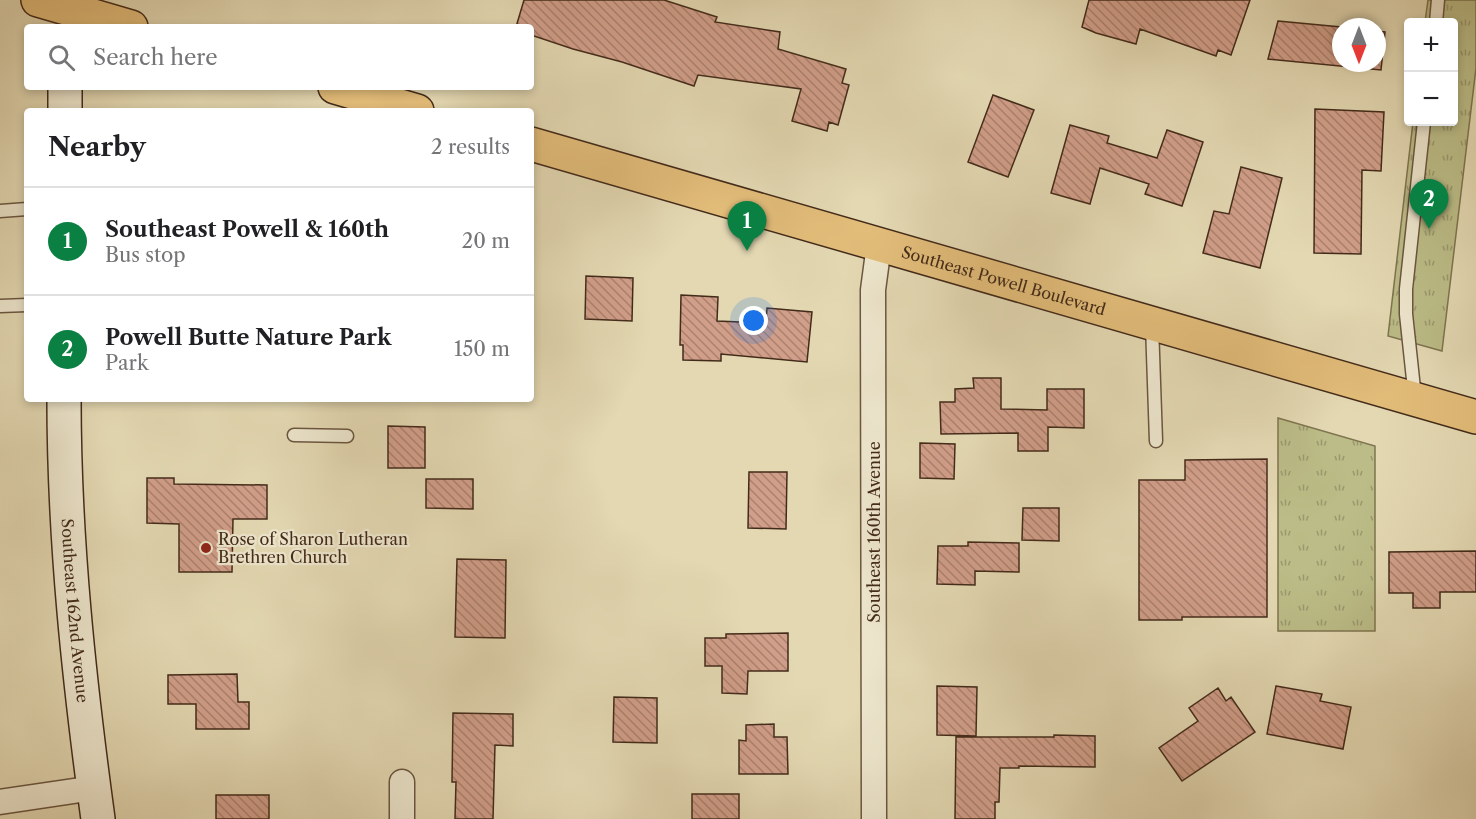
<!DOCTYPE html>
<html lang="en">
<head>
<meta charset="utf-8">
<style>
	body { margin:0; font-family:"Libre Caslon Text",serif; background:#f6f6f6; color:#202124 }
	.controls { position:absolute; right:18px; top:18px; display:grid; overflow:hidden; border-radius:6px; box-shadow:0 3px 9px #0003 }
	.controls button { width:54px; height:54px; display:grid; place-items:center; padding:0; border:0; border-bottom:2px solid #e0e0e0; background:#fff; color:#202124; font:30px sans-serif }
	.compass { position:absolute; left:1332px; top:18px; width:54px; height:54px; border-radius:50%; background:#fff; box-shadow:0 3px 9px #0003; rotate:180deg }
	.you { position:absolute; left:754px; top:321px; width:21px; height:21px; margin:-15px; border:4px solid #fff; border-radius:50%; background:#1a73e8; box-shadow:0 0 0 9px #1a73e833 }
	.badge { display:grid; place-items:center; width:39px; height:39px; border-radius:50%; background:#0b8043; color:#fff; font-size:20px; font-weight:700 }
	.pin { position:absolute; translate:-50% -50px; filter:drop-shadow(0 2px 3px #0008) }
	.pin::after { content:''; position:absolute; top:32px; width:21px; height:18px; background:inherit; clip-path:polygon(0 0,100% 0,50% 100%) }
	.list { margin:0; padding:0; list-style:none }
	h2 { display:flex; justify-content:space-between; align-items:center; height:78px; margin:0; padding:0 24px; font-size:26px }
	h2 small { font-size:20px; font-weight:400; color:#757577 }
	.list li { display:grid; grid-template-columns:39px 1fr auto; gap:18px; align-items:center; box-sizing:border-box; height:108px; padding:0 24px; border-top:2px solid #e0e0e0 }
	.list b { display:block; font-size:22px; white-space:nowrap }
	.list p { margin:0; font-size:20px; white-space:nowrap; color:#757577 }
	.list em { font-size:20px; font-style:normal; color:#757577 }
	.icon { flex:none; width:33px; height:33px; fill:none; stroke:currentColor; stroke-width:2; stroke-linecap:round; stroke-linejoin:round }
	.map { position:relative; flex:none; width:1476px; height:819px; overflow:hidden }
	.search { position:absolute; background:#fff; box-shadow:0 3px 9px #0003; left:24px; top:24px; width:510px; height:66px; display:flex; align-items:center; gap:15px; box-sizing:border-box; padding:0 21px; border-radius:6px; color:#757577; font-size:22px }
	.panel { position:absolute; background:#fff; box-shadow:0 3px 9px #0003; left:24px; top:108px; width:510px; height:294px; border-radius:6px }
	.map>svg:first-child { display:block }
	.grass { fill:url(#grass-tufts); stroke:#7f7450; stroke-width:1.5 }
	.building { fill:url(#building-back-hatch); stroke:#432b1a; stroke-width:1.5 }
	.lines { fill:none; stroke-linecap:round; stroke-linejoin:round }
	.service-casing { stroke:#6b5640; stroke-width:15 }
	.minor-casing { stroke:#6b5640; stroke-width:27 }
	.secondary-casing { stroke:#432b1a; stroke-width:36 }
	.primary-casing { stroke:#432b1a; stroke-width:36 }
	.service { stroke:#ede6cd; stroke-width:12 }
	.minor { stroke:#ede6cd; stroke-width:24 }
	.secondary { stroke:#ede6cd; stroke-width:33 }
	.primary { stroke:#e2bc79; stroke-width:33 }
	.poi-dot { fill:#8f2418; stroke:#ede6cd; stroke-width:2 }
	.labels { text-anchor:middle; stroke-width:4.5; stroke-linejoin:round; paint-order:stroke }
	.street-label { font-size:16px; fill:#432b1a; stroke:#ede6cd }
	.poi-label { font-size:16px; fill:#432b1a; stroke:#ede6cd; text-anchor:start }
</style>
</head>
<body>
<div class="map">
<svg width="1476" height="819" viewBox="0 0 1476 819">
	<defs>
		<pattern id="grass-tufts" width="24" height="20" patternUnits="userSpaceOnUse" patternTransform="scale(1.5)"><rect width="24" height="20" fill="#bbbc87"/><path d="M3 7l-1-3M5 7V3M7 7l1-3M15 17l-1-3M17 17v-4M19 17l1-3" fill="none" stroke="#9a996e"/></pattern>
		<pattern id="building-back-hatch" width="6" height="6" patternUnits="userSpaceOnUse" patternTransform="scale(1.5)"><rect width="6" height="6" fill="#d19e89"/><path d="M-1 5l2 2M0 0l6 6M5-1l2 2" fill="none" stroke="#ab816f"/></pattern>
	</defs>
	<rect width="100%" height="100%" fill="#e3d8b2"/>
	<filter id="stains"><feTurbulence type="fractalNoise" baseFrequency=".00333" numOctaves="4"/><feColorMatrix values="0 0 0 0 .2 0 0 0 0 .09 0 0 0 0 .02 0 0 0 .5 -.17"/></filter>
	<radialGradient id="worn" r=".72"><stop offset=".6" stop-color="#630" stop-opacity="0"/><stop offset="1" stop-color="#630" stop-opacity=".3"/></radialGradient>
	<path class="grass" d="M 1428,0 L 1476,0 L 1476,68 L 1442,351 L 1388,336 L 1413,122 L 1454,122 L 1454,22 L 1425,22 Z
		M 1278,418 L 1375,446 L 1375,631 L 1278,631 Z"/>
	<path class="building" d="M 524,0 L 664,0 L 717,17 L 715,22 L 780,32 L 778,49 L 846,69 L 842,83 L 849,85 L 838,125 L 829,122 L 827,131 L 792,121 L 801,89 L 698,75 L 694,86 L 622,62 L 573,49 L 531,35 L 531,27 L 516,27 Z
		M 1089,0 L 1250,0 L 1231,55 L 1218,50 L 1216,56 L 1140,29 L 1136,44 L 1096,33 L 1082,27 Z
		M 1278,21 L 1341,27 L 1341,63 L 1377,63 L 1377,31 L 1385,32 L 1381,70 L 1268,59 Z
		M 993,95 L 1034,110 L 1008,177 L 968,162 Z
		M 1315,109 L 1384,112 L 1381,171 L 1362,170 L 1361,254 L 1314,253 Z
		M 1070,125 L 1109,136 L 1107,143 L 1157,158 L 1167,130 L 1203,142 L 1182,206 L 1145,194 L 1149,184 L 1100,168 L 1090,204 L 1051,193 Z
		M 1241,167 L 1282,178 L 1260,268 L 1203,253 L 1214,211 L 1229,214 Z
		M 586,276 L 633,278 L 632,321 L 585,319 Z
		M 681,295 L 718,297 L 717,321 L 766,323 L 767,308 L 812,312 L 807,362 L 721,354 L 721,361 L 683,360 L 683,345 L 680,345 Z
		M 973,378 L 1001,378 L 1001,409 L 1047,410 L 1047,389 L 1084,389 L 1084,428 L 1048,427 L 1048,451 L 1018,451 L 1018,433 L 941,434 L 940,402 L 955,402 L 955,389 L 974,388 Z
		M 388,426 L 425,427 L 425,468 L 388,468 Z
		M 920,443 L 955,444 L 954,479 L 920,478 Z
		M 1267,459 L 1267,617 L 1182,617 L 1182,620 L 1139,620 L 1139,480 L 1185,480 L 1185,460 Z
		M 749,472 L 787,472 L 786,529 L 748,528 Z
		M 147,478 L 174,478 L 174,484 L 267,485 L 267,519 L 233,519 L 232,572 L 179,572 L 179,524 L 147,523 Z
		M 426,479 L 473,479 L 473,509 L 426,508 Z
		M 1023,508 L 1059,508 L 1059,541 L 1022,540 Z
		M 968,542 L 1019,543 L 1019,572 L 975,571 L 975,585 L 937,584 L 938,546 L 968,546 Z
		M 1476,551 L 1476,592 L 1440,592 L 1440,608 L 1413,608 L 1413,593 L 1389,593 L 1389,552 Z
		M 457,559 L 506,560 L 505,638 L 455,637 Z
		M 788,633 L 788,671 L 748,671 L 747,694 L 722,693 L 722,666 L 705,666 L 705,638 L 726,638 L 726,634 Z
		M 237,674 L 238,702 L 249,702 L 249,729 L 196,729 L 196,704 L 168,704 L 168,675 Z
		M 937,686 L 977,687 L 976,736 L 937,735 Z
		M 1276,686 L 1322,694 L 1320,701 L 1351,707 L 1343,749 L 1267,734 Z
		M 1218,688 L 1226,701 L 1231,697 L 1255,732 L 1182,781 L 1159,748 L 1198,721 L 1189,708 Z
		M 614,697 L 657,698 L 657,743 L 613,742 Z
		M 453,713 L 513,714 L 513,746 L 495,745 L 493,819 L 455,819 L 456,782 L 452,782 Z
		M 774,724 L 774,737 L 787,737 L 788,774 L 739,774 L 739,740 L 746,741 L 746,725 Z
		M 1054,735 L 1095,736 L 1095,767 L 1019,766 L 1019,768 L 1000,768 L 999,802 L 995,802 L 995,819 L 955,819 L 956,737 L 1054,737 Z
		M 692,794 L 739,794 L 739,819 L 692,819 Z
		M 216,795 L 269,795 L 269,819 L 216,819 Z"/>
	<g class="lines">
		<defs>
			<path id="service" d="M 1436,22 L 1438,0
				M 0,211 L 27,209
				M 0,306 L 27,305
				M 1152,325 L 1156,441
				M 1415,398 L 1406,314 L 1406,289 L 1424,122
				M 294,435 L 347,436"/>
			<path id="minor" d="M 0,802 L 94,788
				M 402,819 L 402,782
				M 874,819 L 873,290 L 879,245"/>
			<g id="secondary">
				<path d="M 65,111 L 65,87"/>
				<path id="s1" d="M 64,399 C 64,540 79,680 98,819"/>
			</g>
			<g id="primary">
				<path d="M 38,0 L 131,27"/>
				<path d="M 335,87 L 417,111"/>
				<path id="s2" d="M 531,144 L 1476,417"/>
			</g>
		</defs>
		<use href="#service" class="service-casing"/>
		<use href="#minor" class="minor-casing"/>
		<use href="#secondary" class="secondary-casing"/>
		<use href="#primary" class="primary-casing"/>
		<use href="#service" class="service"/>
		<use href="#minor" class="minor"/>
		<use href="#secondary" class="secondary"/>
		<use href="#primary" class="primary"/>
	</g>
	<circle class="poi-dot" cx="206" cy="548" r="6"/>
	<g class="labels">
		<g class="street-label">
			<text dy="6" stroke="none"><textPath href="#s2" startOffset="492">Southeast Powell Boulevard</textPath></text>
			<text transform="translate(874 532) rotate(-90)" y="6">Southeast 160th Avenue</text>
			<text dy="6" stroke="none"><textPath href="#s1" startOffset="212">Southeast 162nd Avenue</textPath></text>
		</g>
		<g class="poi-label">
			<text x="218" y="545">Rose of Sharon Lutheran<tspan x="218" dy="18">Brethren Church</tspan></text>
		</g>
	</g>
	<rect width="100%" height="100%" filter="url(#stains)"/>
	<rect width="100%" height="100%" fill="url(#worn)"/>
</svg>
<div class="controls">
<button>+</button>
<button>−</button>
</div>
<svg class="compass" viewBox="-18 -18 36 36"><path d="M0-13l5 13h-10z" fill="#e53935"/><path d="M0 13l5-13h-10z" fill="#757577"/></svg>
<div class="you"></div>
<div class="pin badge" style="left:747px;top:251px">1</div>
<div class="pin badge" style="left:1429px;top:229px">2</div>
<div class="search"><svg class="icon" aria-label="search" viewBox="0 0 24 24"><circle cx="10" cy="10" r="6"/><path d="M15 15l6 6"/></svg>Search here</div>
<section class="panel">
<h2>Nearby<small>2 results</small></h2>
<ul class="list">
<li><span class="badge">1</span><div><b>Southeast Powell &amp; 160th</b><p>Bus stop</p></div><em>20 m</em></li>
<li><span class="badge">2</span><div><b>Powell Butte Nature Park</b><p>Park</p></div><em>150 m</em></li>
</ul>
</section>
</div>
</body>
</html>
